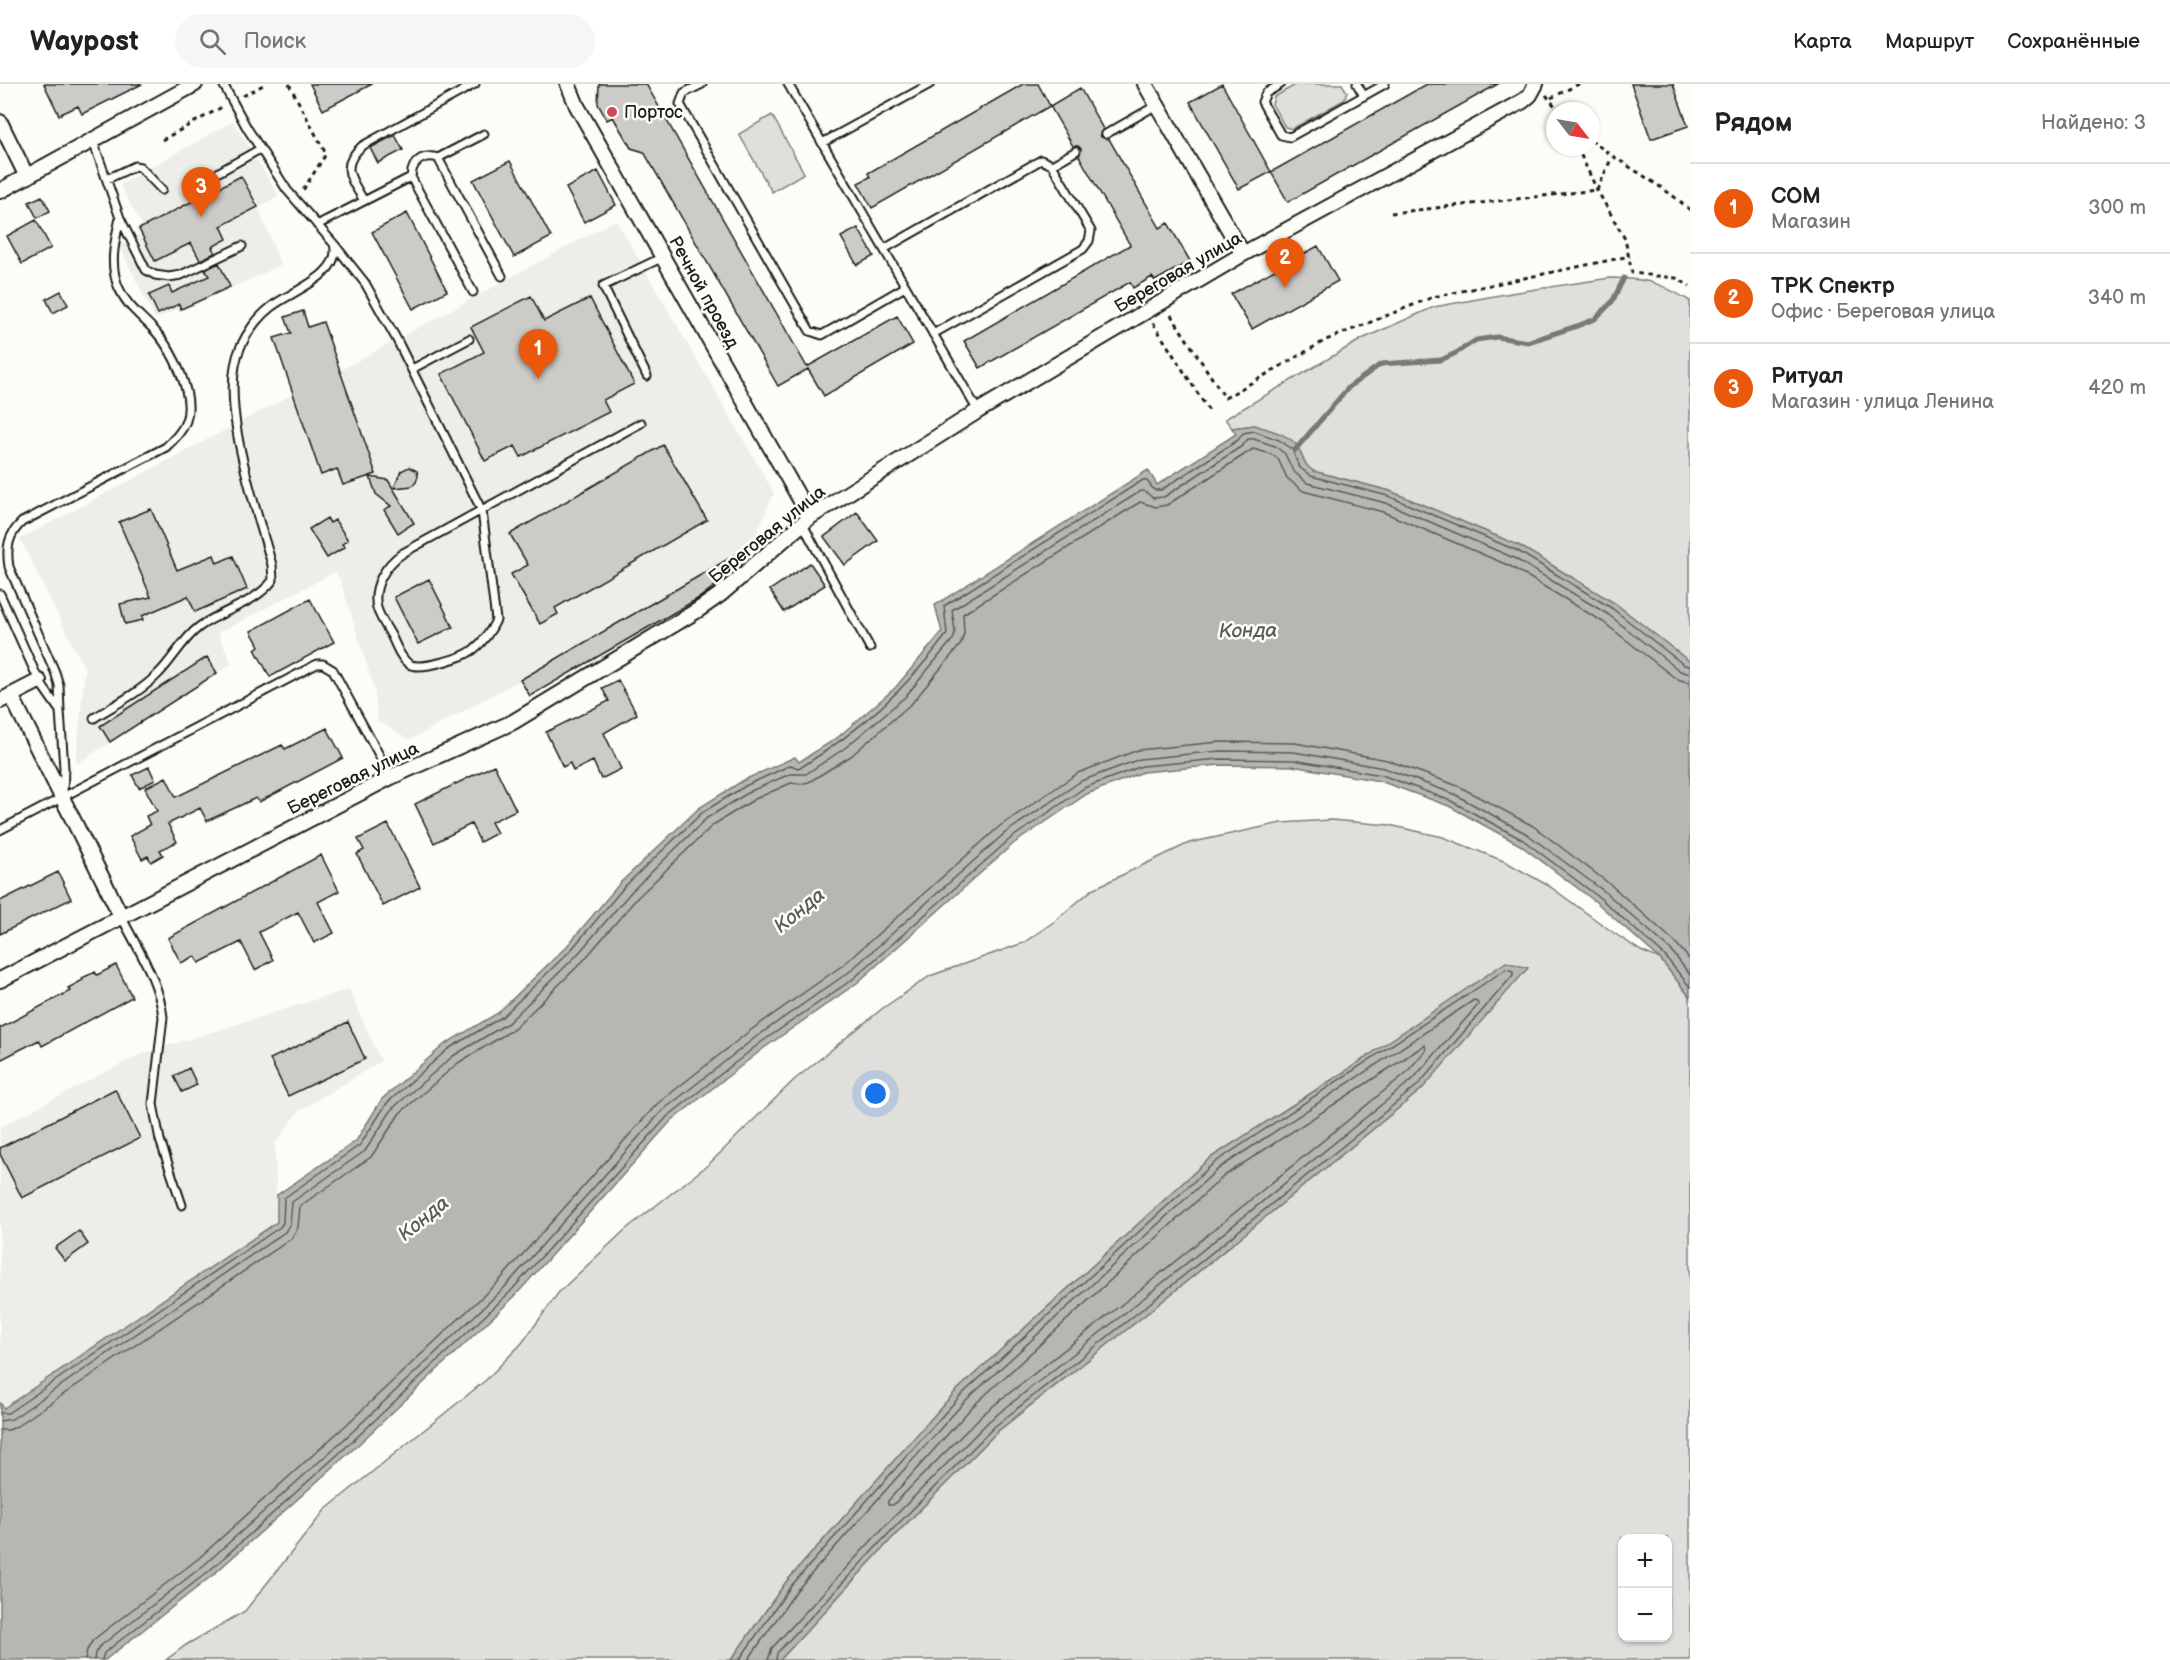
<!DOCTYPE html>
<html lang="ru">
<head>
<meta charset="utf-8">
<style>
	body { margin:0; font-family:"Balsamiq Sans",sans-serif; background:#f6f6f6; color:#222 }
	.controls { position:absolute; right:18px; bottom:18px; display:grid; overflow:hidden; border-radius:12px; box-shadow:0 2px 4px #0004 }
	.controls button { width:54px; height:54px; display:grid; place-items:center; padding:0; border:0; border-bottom:2px solid #e0e0e0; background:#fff; color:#222; font:30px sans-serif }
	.compass { position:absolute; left:1546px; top:18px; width:54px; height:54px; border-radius:50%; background:#fff; box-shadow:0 2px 4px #0004; rotate:121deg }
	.you { position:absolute; left:876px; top:1010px; width:21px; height:21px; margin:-15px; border:4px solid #fff; border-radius:50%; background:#1a73e8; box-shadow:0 0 0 9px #1a73e833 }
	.badge { display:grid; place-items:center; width:39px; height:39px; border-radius:50%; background:#ea580c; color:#fff; font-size:20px; font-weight:700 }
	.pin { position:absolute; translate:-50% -50px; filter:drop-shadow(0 2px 3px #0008) }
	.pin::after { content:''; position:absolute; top:32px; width:21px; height:18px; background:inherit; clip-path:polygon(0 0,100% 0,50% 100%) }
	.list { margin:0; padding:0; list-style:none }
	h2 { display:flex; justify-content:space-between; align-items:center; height:78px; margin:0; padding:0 24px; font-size:26px }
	h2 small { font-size:20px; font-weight:400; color:#767676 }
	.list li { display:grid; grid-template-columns:39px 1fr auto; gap:18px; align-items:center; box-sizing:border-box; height:90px; padding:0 24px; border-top:2px solid #e0e0e0 }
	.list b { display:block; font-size:22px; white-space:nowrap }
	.list p { margin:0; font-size:20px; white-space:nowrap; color:#767676 }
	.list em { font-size:20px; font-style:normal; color:#767676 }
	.icon { flex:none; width:33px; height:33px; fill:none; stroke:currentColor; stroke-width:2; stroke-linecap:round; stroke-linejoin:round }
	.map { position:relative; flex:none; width:1690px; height:1576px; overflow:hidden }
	header { display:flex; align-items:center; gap:36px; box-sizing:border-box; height:84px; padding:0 30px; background:#fff; border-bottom:2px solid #e0e0e0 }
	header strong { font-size:28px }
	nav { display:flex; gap:33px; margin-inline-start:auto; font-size:21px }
	.search { width:420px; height:54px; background:#f6f6f6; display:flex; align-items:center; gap:15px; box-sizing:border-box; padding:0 21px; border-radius:33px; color:#767676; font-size:22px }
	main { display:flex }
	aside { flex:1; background:#fff }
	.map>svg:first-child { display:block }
	.built { fill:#eeede9 }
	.green { fill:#e0dfdb; stroke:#7e7e7c; stroke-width:1.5; fill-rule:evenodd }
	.water { fill:#b7b6b2; stroke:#797876; stroke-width:1.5 }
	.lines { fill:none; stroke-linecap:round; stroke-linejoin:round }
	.shore { stroke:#5a5a58; stroke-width:1.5 }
	.stream { stroke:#797876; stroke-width:5 }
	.building { fill:#cccbc8; stroke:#1c1c1c; stroke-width:1.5 }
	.lane-casing { stroke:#1c1c1c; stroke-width:11 }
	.street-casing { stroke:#1c1c1c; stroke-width:18 }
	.path { stroke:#1c1c1c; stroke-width:3; stroke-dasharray:4.5 4.5; stroke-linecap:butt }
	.lane { stroke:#fdfcf7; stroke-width:7 }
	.street { stroke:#fdfcf7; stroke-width:14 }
	.poi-dot { fill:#d1495b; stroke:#fdfcf7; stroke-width:2 }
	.labels { text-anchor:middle; stroke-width:5; stroke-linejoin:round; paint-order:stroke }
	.poi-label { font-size:18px; fill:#1c1c1c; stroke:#fdfcf7; text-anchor:start }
	.street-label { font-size:18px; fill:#1c1c1c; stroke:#fdfcf7 }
	.water-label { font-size:20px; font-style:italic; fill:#5a5a58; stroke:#fdfcf7 }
</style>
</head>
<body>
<header>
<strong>Waypost</strong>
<div class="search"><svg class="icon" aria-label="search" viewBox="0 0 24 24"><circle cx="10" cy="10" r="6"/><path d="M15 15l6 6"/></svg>Поиск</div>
<nav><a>Карта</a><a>Маршрут</a><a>Сохранённые</a></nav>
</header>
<main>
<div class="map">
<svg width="1690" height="1576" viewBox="0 0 1690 1576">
	<rect width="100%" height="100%" fill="#fdfcf7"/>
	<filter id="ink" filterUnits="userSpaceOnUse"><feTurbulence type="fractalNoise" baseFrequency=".0167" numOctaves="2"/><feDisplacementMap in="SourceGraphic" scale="12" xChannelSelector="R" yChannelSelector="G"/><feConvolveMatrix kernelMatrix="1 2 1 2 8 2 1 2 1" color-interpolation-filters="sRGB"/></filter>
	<g filter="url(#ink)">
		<path class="built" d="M 233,37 L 279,112 L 258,123 L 281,181 L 180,228 L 178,225 L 155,235 L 119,161 L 139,151 L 135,145 L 142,141 L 120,101 Z
			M 616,136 L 774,409 L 754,455 L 747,464 L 520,596 L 410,656 L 378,637 L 374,604 L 341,498 L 335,488 L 218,549 L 232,580 L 78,679 L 76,677 L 85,585 L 20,455 L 293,310 L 274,254 L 290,249 L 285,233 L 303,227 L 308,243 L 323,238 L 341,286 Z
			M 349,905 L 381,977 L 298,1028 L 275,1060 L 277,1138 L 3,1325 L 0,1319 L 0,1043 L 141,970 Z"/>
		<path class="green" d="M 1297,0 L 1342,0 L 1347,8 L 1344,16 L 1292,45 L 1285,43 L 1272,20 L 1274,13 Z
			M 772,31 L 804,89 L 772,108 L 739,50 Z
			M 1610,194 C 1649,195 1656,197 1690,217 L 1690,578 L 1616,520 L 1520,462 L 1390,407 L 1313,387 L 1304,380 L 1297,361 L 1255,341 L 1232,344 L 1225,335 L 1362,255 L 1434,223 L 1511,209 Z
			M 1331,736 L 1389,741 L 1443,753 L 1506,778 L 1549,802 L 1614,849 L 1641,867 L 1660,875 L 1690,913 L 1690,1576 L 780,1576 L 896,1450 L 998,1347 L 1154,1224 L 1422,1005 L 1344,988 L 1210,1074 L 955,1308 L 786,1498 L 731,1576 L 166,1576 L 186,1561 L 245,1527 L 325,1426 L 486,1296 L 522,1259 L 559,1208 L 626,1145 L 709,1080 L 794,996 L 883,924 L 930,892 L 1023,859 L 1055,837 L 1093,805 L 1189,759 L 1281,739 ZM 1622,1454 L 1668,1454 L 1668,1554 L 1622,1554 Z"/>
		<path class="water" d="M 1255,341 C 1268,346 1290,350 1298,363 C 1304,374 1302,378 1313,387 L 1390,407 L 1520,462 L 1616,520 L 1690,578 L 1690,913 L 1660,875 L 1596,818 L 1520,761 L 1449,722 L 1380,697 L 1292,682 L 1220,681 L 1143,688 L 1087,710 L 1013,760 L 857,899 L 764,964 L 671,1037 L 514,1213 L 360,1359 L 213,1491 L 105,1576 L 0,1576 L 0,1319 L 4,1324 L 277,1138 L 277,1111 L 356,1057 L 382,1015 L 445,960 L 498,929 L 567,862 L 621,798 L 699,724 L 744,696 L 795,673 L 799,678 L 837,654 L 895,604 L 942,548 L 935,521 L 1148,386 L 1157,401 L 1236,350 L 1232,344 Z
			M 1506,878 L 1528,884 L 1422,1005 L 1154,1224 L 998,1347 L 896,1450 L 780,1576 L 731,1576 L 786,1498 L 955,1308 L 1210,1074 L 1344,988 Z"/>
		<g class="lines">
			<path class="shore" d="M 1425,961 L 1426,966 L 1406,989 L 1140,1206 L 983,1330 L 893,1421 L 888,1421 L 888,1417 L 972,1323 L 1224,1092 Z
				M 0,1329 L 8,1329 L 280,1143 L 283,1139 L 284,1114 L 360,1061 L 387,1019 L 448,965 L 502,933 L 571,866 L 625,802 L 703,728 L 747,701 L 791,681 L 798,684 L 803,682 C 862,645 905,606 947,550 L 944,522 L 1143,396 L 1147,397 L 1154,406 L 1161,406 L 1238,356 L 1243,349 L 1254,347 L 1279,356 L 1292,365 L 1299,383 L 1311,392 L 1388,412 L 1518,467 L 1613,525 L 1684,581 L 1690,582
				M 0,1337 L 12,1335 L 285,1148 L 290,1140 L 292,1118 L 365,1067 L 393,1024 L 453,972 L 508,939 L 577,871 L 631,808 L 707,734 L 751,707 L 790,690 L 806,690 L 845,664 L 905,613 L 954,554 L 955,547 L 952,526 L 1141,407 L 1144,407 L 1153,414 L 1164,413 L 1242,362 L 1248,355 L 1254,355 L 1275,362 L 1285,370 L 1293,387 L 1307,399 L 1386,419 L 1514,474 L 1609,531 L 1680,587 L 1690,590
				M 0,1346 L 9,1346 L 17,1342 L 291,1155 L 298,1143 L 300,1122 L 371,1073 L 400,1029 L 458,979 L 514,945 L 583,877 L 637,814 L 713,741 L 755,715 L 791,699 L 800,700 L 809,698 L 851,672 L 912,619 L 961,560 L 964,549 L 963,530 L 1140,418 L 1156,423 L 1167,421 L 1253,365 L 1271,370 L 1278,375 L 1287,394 L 1303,407 L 1383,428 L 1510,482 L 1603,538 L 1675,594 L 1690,599
				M 85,1576 L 87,1566 L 93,1556 L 199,1474 L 345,1342 L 498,1198 L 657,1020 L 751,946 L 843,881 L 1000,742 L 1078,689 L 1138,666 L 1219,658 L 1295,659 L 1387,676 L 1458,702 L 1533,742 L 1611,801 L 1676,859 L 1690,876
				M 94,1576 L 95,1569 L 99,1563 L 204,1481 L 351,1349 L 504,1204 L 662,1027 L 756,953 L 849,888 L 1005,749 L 1081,697 L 1140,675 L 1220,667 L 1294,668 L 1384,684 L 1454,710 L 1527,750 L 1605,808 L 1670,865 L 1690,891
				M 102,1576 L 104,1569 L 209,1487 L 356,1354 L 509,1209 L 667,1033 L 760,959 L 853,895 L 1010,755 L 1084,704 L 1142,682 L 1220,675 L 1293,676 L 1382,691 L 1451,717 L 1523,756 L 1600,814 L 1664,871 L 1690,903
				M 739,1576 L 791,1502 L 960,1312 L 1214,1079 L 1506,885 L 1513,887 L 1513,891 L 1418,1001 L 1150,1219 L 994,1343 L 892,1446 L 777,1569 L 776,1576
				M 748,1576 L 797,1506 L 965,1317 L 1218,1085 L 1474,916 L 1477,917 L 1478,921 L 1413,995 L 1145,1213 L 989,1337 L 886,1441 L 772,1564 L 768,1576"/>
			<path class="stream" d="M 1295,366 L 1349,303 L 1381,280 L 1441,276 L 1456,269 L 1476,256 L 1497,253 L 1528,258 L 1577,242 L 1595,235 L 1612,218 L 1624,194"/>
		</g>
		<path class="building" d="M 44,0 L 142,0 L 82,30 L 78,22 L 59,31 Z
			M 310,0 L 372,0 L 323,26 Z
			M 599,0 L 646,0 L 807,283 L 897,232 L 913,260 L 824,312 L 808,285 L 778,302 L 644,68 L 631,64 L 613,33 L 607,36 L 598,20 Z
			M 1023,0 L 1038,0 L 1050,22 L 872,124 L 858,99 L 870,93 L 868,89 Z
			M 1222,0 L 1271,88 L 1239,105 L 1190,18 Z
			M 1427,0 L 1498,0 L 1288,118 L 1271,88 Z
			M 1631,0 L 1673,0 L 1688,42 L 1651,55 Z
			M 1080,4 L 1103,45 L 1100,49 L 1101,53 L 1109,55 L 1160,144 L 1168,139 L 1190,177 L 1155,197 L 1152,193 L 1133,204 L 1130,198 L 980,284 L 964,257 L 1130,161 L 1079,72 L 1081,65 L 1078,62 L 1073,62 L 1050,22 Z
			M 395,51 L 403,66 L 378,79 L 370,64 Z
			M 510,77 L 551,153 L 514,173 L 473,96 Z
			M 598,87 L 616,121 L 584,138 L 566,104 Z
			M 241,92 L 258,123 L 221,142 L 227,155 L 212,163 L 215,169 L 200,176 L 191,159 L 155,177 L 139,145 Z
			M 42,112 L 50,127 L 37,134 L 29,118 Z
			M 407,129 L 447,207 L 413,225 L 372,148 Z
			M 36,136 L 51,164 L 22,180 L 7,152 Z
			M 858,144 L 874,172 L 857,181 L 841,153 Z
			M 1318,162 L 1338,197 L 1252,245 L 1231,210 Z
			M 219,179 L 230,203 L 181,225 L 179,220 L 158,230 L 149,211 L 169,202 L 172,209 L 209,192 L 205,186 Z
			M 61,207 L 68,221 L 53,229 L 46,215 Z
			M 531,212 L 544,237 L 590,214 L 634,300 L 603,316 L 609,328 L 521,373 L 515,362 L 485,377 L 441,290 L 484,268 L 471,243 Z
			M 303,227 L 308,243 L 323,238 L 376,390 L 343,401 L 337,385 L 321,391 L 274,254 L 291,249 L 285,233 Z
			M 663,361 L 707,436 L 555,524 L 558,530 L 540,540 L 511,490 L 528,481 L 510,450 Z
			M 409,383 L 417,387 L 418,392 L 416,398 L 412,402 L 394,404 L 401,387 Z
			M 370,393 L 388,396 L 414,439 L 398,449 L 384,426 L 391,422 L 376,410 Z
			M 151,425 L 177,486 L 214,471 L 217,479 L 233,472 L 247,505 L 195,528 L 188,512 L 142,532 L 143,536 L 125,540 L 120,520 L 151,513 L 119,438 Z
			M 857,428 L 878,457 L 845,481 L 824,453 Z
			M 327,434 L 330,439 L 335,436 L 348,456 L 342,460 L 345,463 L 327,474 L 309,445 Z
			M 749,463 L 728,492 L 699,514 L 530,612 L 520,596 Z
			M 810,479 L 825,501 L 784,528 L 770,506 Z
			M 429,495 L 453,543 L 418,560 L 394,513 Z
			M 310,515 L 334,558 L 270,593 L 255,565 L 259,562 L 251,547 Z
			M 207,573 L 217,589 L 110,658 L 100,642 Z
			M 618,596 L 637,630 L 604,649 L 621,685 L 601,695 L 593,677 L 573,687 L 570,679 L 563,683 L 546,648 L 609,617 L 602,604 Z
			M 327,644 L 343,674 L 259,718 L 256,714 L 207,737 L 200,724 L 168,740 L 177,758 L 160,766 L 163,771 L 151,778 L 148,772 L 142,775 L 130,752 L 150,741 L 146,732 L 157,727 L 145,704 L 166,693 L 176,713 L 282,661 L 285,665 Z
			M 494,681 L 516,726 L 491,738 L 497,749 L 480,758 L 471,740 L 434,759 L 415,720 Z
			M 149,683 L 155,696 L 139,704 L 132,691 Z
			M 388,740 L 420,803 L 383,822 L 357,770 L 364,766 L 358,755 Z
			M 321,771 L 339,807 L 318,818 L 334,849 L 314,859 L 298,828 L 259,848 L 273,876 L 255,886 L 241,858 L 199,879 L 195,872 L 181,879 L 168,854 Z
			M 58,788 L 71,815 L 0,850 L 0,817 Z
			M 116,881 L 132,913 L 42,962 L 39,956 L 0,976 L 0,944 L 70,907 L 68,904 L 83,896 L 82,894 L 95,888 L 97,891 Z
			M 348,938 L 365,975 L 288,1012 L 270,975 Z
			M 189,984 L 197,1001 L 182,1008 L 174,992 Z
			M 115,1005 L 140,1054 L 22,1114 L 0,1070 L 0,1064 Z
			M 79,1147 L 88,1160 L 65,1177 L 55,1164 Z"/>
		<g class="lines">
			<defs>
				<path id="lane" d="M 702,0 L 684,9 L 680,20 L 810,247 L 822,251 L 905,203
					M 788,0 L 978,327
					M 1281,0 L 1266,9 L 1262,18 L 1281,51 L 1290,53 L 1385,0
					M 1357,0 L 1364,12
					M 1106,50 L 1157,21
					M 93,57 L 120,134 L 146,186 L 155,191 L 169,193 L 181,191 L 242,162
					M 822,59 L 930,0
					M 438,74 L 484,50
					M 1052,81 L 1076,67
					M 219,88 L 260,65
					M 411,93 C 412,77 423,70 438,74 L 502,192
					M 107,95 L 135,82 L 140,83 L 162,106
					M 364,117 C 351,94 339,83 362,62 L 475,0
					M 317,141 L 411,93 L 473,208
					M 334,160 L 365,199 L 397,256 L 482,427 L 496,536 C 491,547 484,557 474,565 C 465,573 420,587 409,580 C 401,575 396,562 392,553 C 387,544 380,534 377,524 C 372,503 385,481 403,469 L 641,339
					M 884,165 L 1041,76 L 1052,81 L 1091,147 L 1089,157 L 1083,165 L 933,250
					M 412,285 L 469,255
					M 647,292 L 603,202 L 663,173
					M 802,439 L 870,564
					M 0,510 L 39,597 L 60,627 L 64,684 L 63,710
					M 60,627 L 59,601 L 55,588 L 9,483 C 6,464 8,451 22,438 L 166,363 C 174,355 182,348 186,337 C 195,311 173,267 156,248 C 141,231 127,224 118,202 C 109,179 115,157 120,134
					M 94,634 C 116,620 141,608 159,589 C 173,575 183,555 199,543 C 222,526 255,520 273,496 L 272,481 C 257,426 216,315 241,262 C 248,247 258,233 271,223 C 291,207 343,191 334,160 L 287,106 L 247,44 L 223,0
					M 0,746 L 317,580 L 323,580 L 333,586 L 391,693
					M 121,832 C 137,864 159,896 163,933 L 153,1020 L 160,1056 L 182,1121"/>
				<path id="street" d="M 568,0 L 577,22 L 810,433
					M 1145,0 L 1243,170
					M 0,38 L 27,93
					M 0,107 L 195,0
					M 11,611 L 121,832
					M 0,617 L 39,597
					M 0,896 L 391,693 L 513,638 L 698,526 L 721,510 L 810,433 L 978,327 L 1243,170 L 1523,17 L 1530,11 L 1536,0"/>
			</defs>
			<use href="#lane" class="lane-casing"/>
			<use href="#street" class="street-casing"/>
			<path class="path" d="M 289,0 L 326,70 L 303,106
				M 1546,11 L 1559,27
				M 243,12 L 265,0
				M 1551,14 L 1579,0
				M 162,56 L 224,22
				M 1591,56 C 1622,81 1662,100 1690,126
				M 1577,63 L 1597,106 L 1625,155 L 1632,189 L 1676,194 L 1690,202
				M 1391,129 L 1597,106 L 1612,73
				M 1171,231 L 1225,314 L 1326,256 L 1433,213 L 1630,172
				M 1153,239 L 1209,327"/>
			<use href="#lane" class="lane"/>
			<use href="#street" class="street"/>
		</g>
	</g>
	<circle class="poi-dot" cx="612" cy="28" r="6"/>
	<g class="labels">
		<g class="poi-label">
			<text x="624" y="34">Портос</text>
		</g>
		<g class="street-label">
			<text transform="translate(1178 188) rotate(-30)" y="6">Береговая улица</text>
			<text transform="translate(704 208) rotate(61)" y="6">Речной проезд</text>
			<text transform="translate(767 450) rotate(-39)" y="6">Береговая улица</text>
			<text transform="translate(353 694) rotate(-26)" y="6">Береговая улица</text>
		</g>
		<g class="water-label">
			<text transform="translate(1248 546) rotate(-1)" y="7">Конда</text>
			<text transform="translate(799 826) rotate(-39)" y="7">Конда</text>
			<text transform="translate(423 1134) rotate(-39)" y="7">Конда</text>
		</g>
	</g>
</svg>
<div class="controls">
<button>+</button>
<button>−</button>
</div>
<svg class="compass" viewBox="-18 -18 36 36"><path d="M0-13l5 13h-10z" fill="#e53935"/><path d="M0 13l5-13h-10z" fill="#767676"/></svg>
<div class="you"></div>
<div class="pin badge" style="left:538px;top:295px">1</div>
<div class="pin badge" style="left:1285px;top:204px">2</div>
<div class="pin badge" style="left:201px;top:133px">3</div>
</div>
<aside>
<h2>Рядом<small>Найдено: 3</small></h2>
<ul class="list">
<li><span class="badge">1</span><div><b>СОМ</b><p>Магазин</p></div><em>300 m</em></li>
<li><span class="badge">2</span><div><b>ТРК Спектр</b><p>Офис · Береговая улица</p></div><em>340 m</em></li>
<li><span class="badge">3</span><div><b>Ритуал</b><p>Магазин · улица Ленина</p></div><em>420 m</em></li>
</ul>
</aside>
</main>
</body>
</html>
